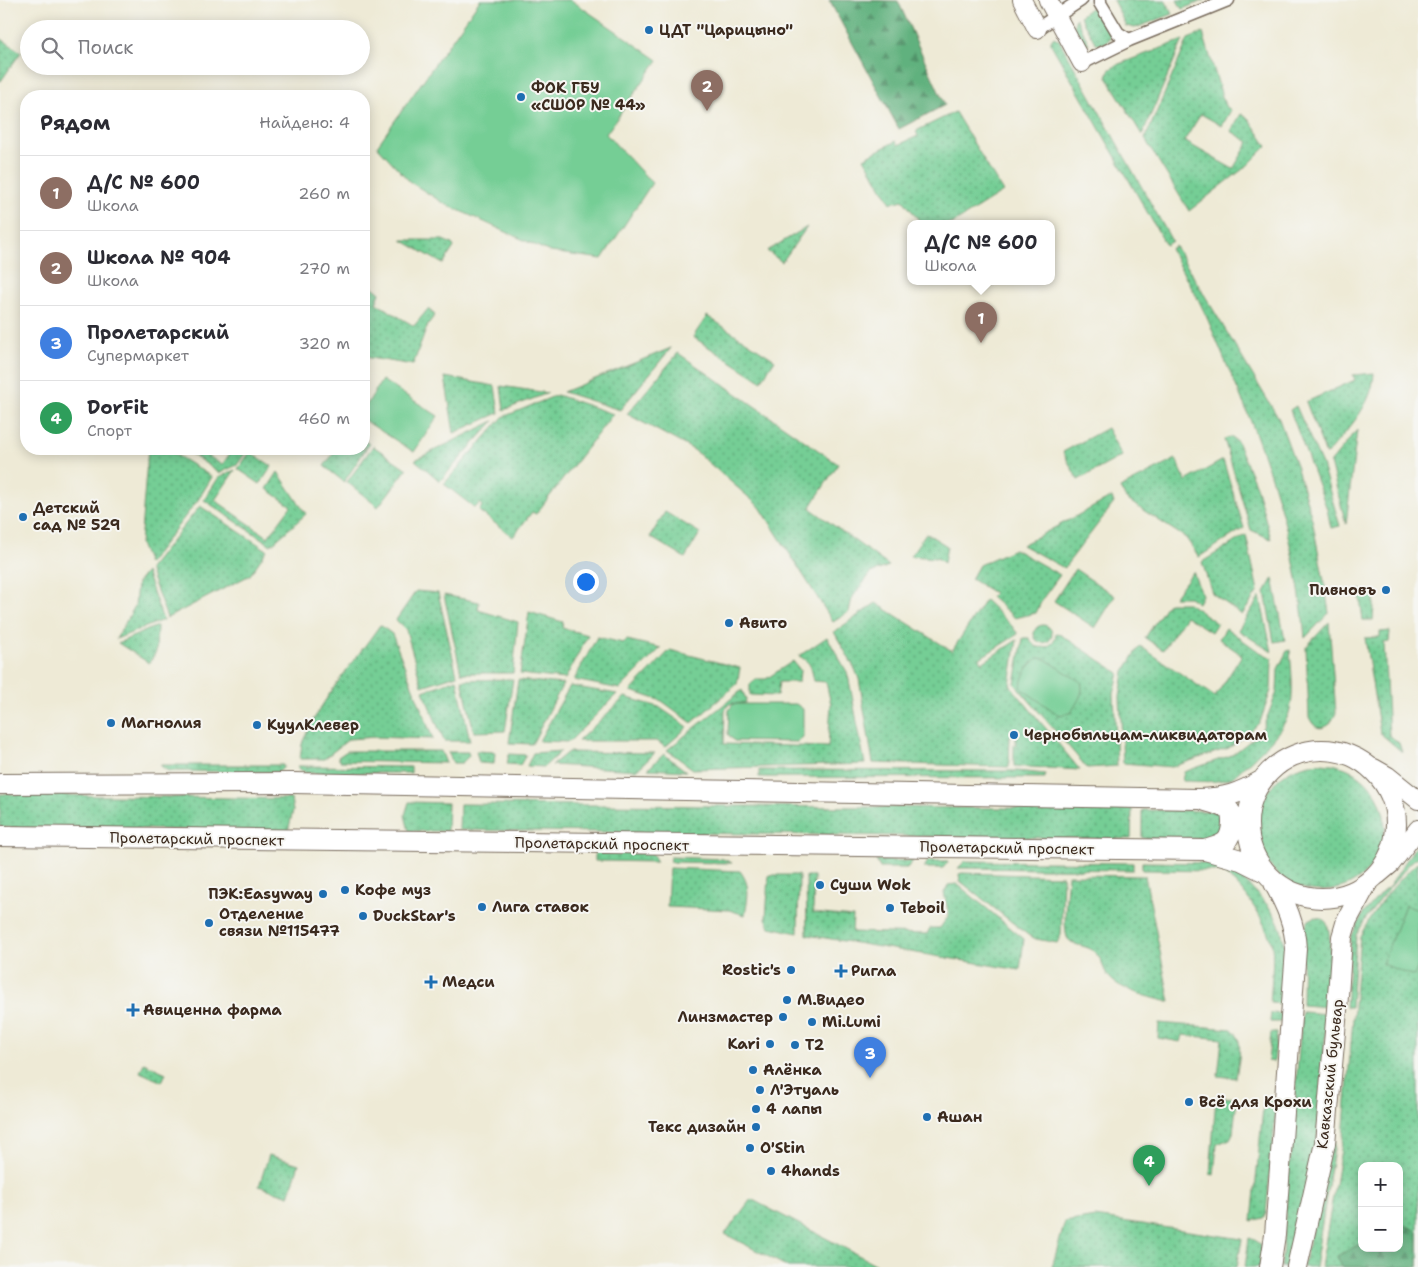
<!DOCTYPE html>
<html lang="ru">
<head>
<meta charset="utf-8">
<style>
	body { margin:0; font-family:"Shantell Sans",sans-serif; background:#f2f2f3; color:#2b2b33 }
	.controls { position:absolute; right:15px; bottom:15px; display:grid; overflow:hidden; border-radius:10px; box-shadow:0 2px 12px #0003 }
	.controls button { width:45px; height:45px; display:grid; place-items:center; padding:0; border:0; border-bottom:1px solid #e1e1e2; background:#fff; color:#2b2b33; font:25px sans-serif }
	.you { position:absolute; left:585px; top:581px; width:18px; height:18px; margin:-12px; border:4px solid #fff; border-radius:50%; background:#1a73e8; box-shadow:0 0 0 8px #1a73e833 }
	.badge { display:grid; place-items:center; width:32px; height:32px; border-radius:50%; background:#1f6fb2; color:#fff; font-size:16px; font-weight:700 }
	.pin { position:absolute; translate:-50% -41px; filter:drop-shadow(0 1px 2px #0008) }
	.pin::after { content:''; position:absolute; top:26px; width:18px; height:15px; background:inherit; clip-path:polygon(0 0,100% 0,50% 100%) }
	.popup { position:absolute; left:907px; top:220px; width:148px; height:65px; box-sizing:border-box; display:grid; place-content:center; border-radius:10px; background:#fff; filter:drop-shadow(0 1px 4px #0005); font-size:16px; white-space:nowrap; color:#7c7c81 }
	.popup b { font-size:19px; color:#2b2b33 }
	.popup::after { content:''; position:absolute; left:50%; top:100%; margin-left:-10px; border:10px solid transparent; border-top-color:#fff }
	.list { margin:0; padding:0; list-style:none }
	h2 { display:flex; justify-content:space-between; align-items:center; height:65px; margin:0; padding:0 20px; font-size:21px }
	h2 small { font-size:16px; font-weight:400; color:#7c7c81 }
	.list li { display:grid; grid-template-columns:32px 1fr auto; gap:15px; align-items:center; box-sizing:border-box; height:75px; padding:0 20px; border-top:1px solid #e1e1e2 }
	.list b { display:block; font-size:19px; white-space:nowrap }
	.list p { margin:0; font-size:16px; white-space:nowrap; color:#7c7c81 }
	.list em { font-size:16px; font-style:normal; color:#7c7c81 }
	.icon { flex:none; width:28px; height:28px; fill:none; stroke:currentColor; stroke-width:2; stroke-linecap:round; stroke-linejoin:round }
	.map { position:relative; flex:none; width:1418px; height:1267px; overflow:hidden }
	.search { position:absolute; background:#fff; box-shadow:0 2px 12px #0003; left:20px; top:20px; width:350px; height:55px; display:flex; align-items:center; gap:12px; box-sizing:border-box; padding:0 18px; border-radius:28px; color:#7c7c81; font-size:19px }
	.panel { position:absolute; background:#fff; box-shadow:0 2px 12px #0003; left:20px; top:90px; width:350px; height:365px; border-radius:20px }
	.map>svg:first-child { display:block }
	.grass { fill:url(#grass-dots); stroke:#587c5a; fill-rule:evenodd }
	.forest { fill:url(#forest-firs); stroke:#4e6e4e }
	.garden { fill:#75ce95; stroke:#587c5a }
	.lines { fill:none; stroke-linecap:round; stroke-linejoin:round }
	.street-casing { stroke:#7a6d5e; stroke-width:15 }
	.secondary-casing { stroke:#7a6d5e; stroke-width:20 }
	.primary-casing { stroke:#7a6d5e; stroke-width:22 }
	.street { stroke:#fff; stroke-width:12 }
	.secondary { stroke:#fff; stroke-width:18 }
	.primary { stroke:#fff; stroke-width:20 }
	.poi-dot { fill:#1f6fb2; stroke:#f6f6f2; stroke-width:2 }
	.labels { text-anchor:middle; stroke-width:4; stroke-linejoin:round; paint-order:stroke }
	.poi-label { font-size:15px; font-weight:bold; fill:#3b2a1e; stroke:#f6f6f2; text-anchor:start }
	.street-label { font-size:15px; fill:#3b2a1e; stroke:#f6f6f2 }
</style>
</head>
<body>
<div class="map">
<svg width="1418" height="1267" viewBox="0 0 1418 1267">
	<defs>
		<pattern id="grass-dots" width="8" height="8" patternUnits="userSpaceOnUse" patternTransform="scale(1.25)"><rect width="8" height="8" fill="#75ce95"/><path d="M2 2h.1M6 6h.1" fill="none" stroke="#61a779" stroke-width="1.8" stroke-linecap="round"/></pattern>
		<pattern id="forest-firs" width="22" height="20" patternUnits="userSpaceOnUse" patternTransform="scale(1.25)"><rect width="22" height="20" fill="#60b17e"/><path d="M5 1l3.5 6h-7zM16 11l3.5 6h-7z" fill="#509067"/></pattern>
	</defs>
	<rect width="100%" height="100%" fill="#f6f6f2"/>
	<filter id="ink" filterUnits="userSpaceOnUse"><feTurbulence type="fractalNoise" baseFrequency=".02" numOctaves="2"/><feDisplacementMap in="SourceGraphic" scale="10" xChannelSelector="R" yChannelSelector="G"/><feConvolveMatrix kernelMatrix="1 2 1 2 8 2 1 2 1" color-interpolation-filters="sRGB"/></filter>
	<filter id="wash" filterUnits="userSpaceOnUse"><feTurbulence type="fractalNoise" baseFrequency=".0096" numOctaves="4" result="noise"/><feDisplacementMap in="SourceGraphic" scale="20" xChannelSelector="R" yChannelSelector="G"/><feGaussianBlur stdDeviation="1.12" result="paint"/><feColorMatrix in="noise" values="0 0 0 0 0 0 0 0 0 0 0 0 0 0 0 0 0 1.4 0 .05"/><feComposite in="paint" operator="in"/></filter>
	<g filter="url(#wash)">
		<rect width="100%" height="100%" fill="#eeead6"/>
		<path class="grass" d="M 1113,0 L 1165,0 L 1173,14 L 1135,28 L 1126,26 Z
			M 1177,0 L 1205,0 L 1182,9 Z
			M 1095,6 L 1112,33 C 1109,42 1105,45 1096,44 L 1080,16 L 1090,8 Z
			M 1076,18 L 1089,44 C 1076,42 1071,30 1076,18 Z
			M 1203,33 L 1225,106 L 1231,110 L 1222,126 L 1201,114 L 1184,141 L 1233,169 L 1249,142 L 1231,131 L 1241,114 L 1249,119 L 1267,146 L 1248,165 L 1189,211 L 1145,139 L 1188,39 Z
			M 1054,37 L 1059,40 L 1172,241 L 1166,245 L 1051,44 L 1051,41 Z
			M 0,38 L 21,52 L 1,81 L 0,81 Z
			M 1183,40 L 1142,135 L 1107,77 L 1109,70 L 1119,64 Z
			M 955,112 L 1003,192 L 952,224 L 922,224 L 903,200 L 891,203 L 864,158 L 896,141 L 898,145 L 918,136 L 916,131 Z
			M 807,227 L 782,262 L 767,251 Z
			M 402,240 L 443,240 L 452,244 L 454,247 L 443,264 Z
			M 1175,246 L 1279,419 L 1296,465 L 1312,519 L 1324,581 L 1329,613 L 1305,638 C 1297,545 1268,457 1230,372 C 1219,348 1210,322 1198,299 C 1189,282 1179,266 1170,249 Z
			M 368,283 L 380,293 L 376,303 L 414,326 L 428,309 L 435,315 L 428,324 L 413,365 L 364,357 L 364,290 Z
			M 707,316 L 775,360 L 761,381 L 693,337 Z
			M 671,348 L 620,410 L 563,392 Z
			M 678,353 L 838,464 L 810,508 L 889,566 L 871,573 L 852,598 L 849,612 L 833,622 L 760,507 L 694,450 L 627,414 Z
			M 1374,373 C 1373,406 1346,431 1326,455 L 1306,402 L 1355,380 L 1353,375 Z
			M 445,377 L 495,386 L 499,413 L 454,433 Z
			M 501,386 L 548,393 L 504,410 Z
			M 557,395 L 613,414 L 536,514 L 532,512 L 513,537 L 479,511 L 482,506 L 480,503 L 475,508 L 444,484 L 503,417 Z
			M 1296,406 L 1322,465 L 1340,526 L 1331,528 L 1327,509 L 1290,410 Z
			M 494,421 L 440,481 L 415,460 Z
			M 1107,428 L 1122,456 L 1078,480 L 1063,452 Z
			M 1357,430 L 1346,524 L 1330,463 Z
			M 1230,437 L 1237,441 L 1256,486 L 1271,539 L 1251,530 L 1224,439 Z
			M 364,440 L 369,444 L 344,482 L 324,466 L 337,449 L 364,449 Z
			M 373,446 L 407,469 L 378,507 L 347,482 Z
			M 148,449 L 167,449 L 212,477 L 198,500 L 148,564 L 140,544 Z
			M 184,449 L 198,449 L 222,465 L 233,449 L 248,449 L 237,465 L 220,473 Z
			M 250,452 L 272,466 L 260,484 L 238,469 Z
			M 1176,459 L 1186,481 L 1223,460 L 1244,528 L 1199,557 L 1186,538 L 1126,499 L 1120,488 Z
			M 235,470 L 215,500 L 268,537 L 291,506 L 267,489 L 278,472 L 306,514 L 271,545 L 204,500 L 219,477 Z
			M 1112,497 L 1114,503 L 1064,568 L 1022,545 Z
			M 200,506 L 267,550 L 250,575 L 167,618 L 149,569 Z
			M 665,512 L 700,533 L 685,558 L 650,537 Z
			M 926,533 L 947,546 L 944,563 L 937,558 L 910,556 Z
			M 1246,535 L 1258,591 L 1242,615 L 1212,593 L 1202,562 Z
			M 1014,549 L 1060,575 L 1043,598 L 1036,613 L 1015,618 L 991,597 L 994,593 L 971,579 L 979,565 Z
			M 1075,569 L 1115,596 L 1095,628 L 1054,601 Z
			M 146,572 L 163,620 L 116,639 L 135,606 L 137,583 Z
			M 1193,572 L 1202,595 L 1198,603 L 1189,597 L 1174,597 Z
			M 1273,578 L 1285,640 L 1274,642 L 1265,592 Z
			M 1359,590 L 1375,592 L 1373,620 L 1363,620 Z
			M 416,591 L 438,593 L 457,675 L 422,686 L 406,630 L 396,620 Z
			M 444,595 L 479,602 L 478,610 L 518,622 L 513,673 L 461,673 Z
			M 1260,597 L 1272,652 L 1238,630 Z
			M 985,600 L 1011,625 L 1018,634 L 980,658 L 982,663 L 1017,640 L 1010,685 L 1080,770 L 1014,766 L 1014,745 L 1016,745 L 1016,736 L 1010,736 L 1009,767 L 873,763 L 859,679 L 855,669 L 834,632 L 876,603 L 952,651 Z
			M 1168,603 L 1188,603 L 1217,623 L 1211,632 L 1186,616 L 1163,650 L 1145,638 Z
			M 529,612 L 563,622 L 562,628 L 588,635 L 565,679 L 520,674 Z
			M 1329,622 L 1336,713 L 1330,724 C 1320,731 1314,728 1309,717 L 1306,647 Z
			M 380,625 L 392,634 L 433,739 L 375,737 L 349,739 L 324,759 L 300,759 C 301,753 301,746 303,741 C 321,699 354,662 380,625 Z
			M1034 634a9 9 0 1 1 18 0a9 9 0 1 1-18 0Z
			M 157,626 L 156,652 L 149,663 L 118,643 Z
			M 1226,628 L 1258,651 L 1272,658 L 1271,690 L 1260,722 L 1249,733 L 1229,748 L 1172,767 L 1123,763 L 1120,697 L 1124,672 L 1140,646 L 1215,697 L 1242,655 L 1219,639 Z
			M 1390,631 L 1389,642 L 1384,643 L 1389,735 L 1399,743 L 1402,752 L 1380,733 L 1365,638 L 1380,637 L 1380,632 Z
			M 1056,634 L 1061,635 L 1119,673 L 1114,694 L 1117,766 L 1087,768 L 1015,684 L 1023,638 L 1029,638 L 1035,646 C 1046,650 1054,645 1056,634 Z
			M 597,637 L 623,643 L 627,640 L 661,648 L 620,689 L 574,680 Z
			M 827,637 L 847,672 L 849,680 L 865,764 L 693,769 L 667,750 L 742,690 L 746,699 L 745,703 L 729,704 L 725,710 L 724,744 L 828,747 L 831,704 L 826,682 L 814,681 C 811,668 812,663 799,656 Z
			M 670,650 L 740,668 L 737,684 L 692,723 L 662,701 L 631,691 Z
			M 1290,650 C 1291,668 1295,696 1289,713 C 1281,736 1251,760 1233,777 C 1218,784 1198,781 1182,781 L 1184,772 L 1232,755 L 1259,734 L 1264,725 L 1277,692 L 1278,669 L 1287,651 Z
			M 793,661 L 800,670 L 799,682 L 779,682 L 777,696 L 750,695 L 750,684 L 756,679 L 766,679 Z
			M 457,679 L 470,741 L 444,741 L 423,691 Z
			M 513,679 L 505,731 L 474,732 L 462,680 Z
			M 518,680 L 563,684 L 532,744 L 509,743 Z
			M 570,686 L 617,694 L 569,742 L 539,741 Z
			M 625,697 L 659,707 L 688,727 L 665,747 L 657,741 L 578,741 Z
			M 347,751 L 441,751 L 446,763 L 340,761 L 338,757 Z
			M 476,751 L 495,752 L 494,764 L 479,763 Z
			M 561,751 L 544,767 L 527,766 L 533,753 Z
			M 448,752 L 468,752 L 469,756 L 462,763 L 453,763 Z
			M 568,752 L 655,753 L 637,770 L 552,765 Z
			M 509,754 L 526,755 L 520,765 L 507,764 Z
			M 664,754 L 686,771 L 648,769 Z
			M1257 827a64 64 0 1 1 128 0a64 64 0 1 1-128 0Z
			M 160,765 L 283,765 L 283,768 L 279,772 L 170,771 L 166,770 Z
			M 298,766 L 411,767 L 411,773 L 306,773 L 298,768 Z
			M 759,770 L 1017,771 L 1045,774 L 1045,778 L 759,777 Z
			M 0,794 L 291,799 L 293,811 L 288,831 L 0,827 Z
			M 409,802 L 448,803 L 447,831 L 409,831 L 405,815 Z
			M 460,804 L 1132,809 L 1131,839 L 459,830 Z
			M 1142,810 L 1219,811 L 1228,818 L 1217,839 L 1142,838 Z
			M 1418,842 L 1418,856 L 1409,864 L 1384,895 L 1367,917 L 1356,935 L 1351,1007 L 1346,1007 L 1351,937 L 1363,914 L 1382,892 L 1389,887 Z
			M 595,853 L 652,853 L 657,862 L 595,861 Z
			M 670,857 L 723,859 L 732,863 L 671,862 Z
			M 876,860 L 913,861 L 907,868 L 880,868 Z
			M 928,861 L 948,861 L 948,862 L 943,868 L 924,868 Z
			M 965,861 L 1133,863 L 1133,870 L 958,868 Z
			M 1142,862 L 1212,863 C 1230,866 1241,876 1253,890 C 1260,897 1268,904 1273,913 C 1291,939 1283,975 1282,1004 L 1270,1003 C 1271,988 1274,960 1272,946 C 1268,924 1238,876 1216,871 L 1142,870 Z
			M 1418,862 L 1418,1267 L 1321,1267 L 1343,1137 L 1360,936 C 1374,909 1395,883 1418,862 ZM 1362,1166 L 1399,1166 L 1399,1248 L 1362,1248 Z
			M 669,868 L 740,871 C 751,885 748,898 745,915 L 729,910 L 667,907 Z
			M 962,873 L 1063,876 L 1061,935 L 1057,943 L 1036,939 L 1028,935 L 960,881 L 959,874 Z
			M 769,875 L 799,875 L 798,933 L 770,927 L 766,918 Z
			M 1068,875 L 1145,876 L 1170,1002 C 1155,999 1120,990 1110,978 C 1101,969 1104,958 1092,950 C 1085,945 1073,946 1068,939 C 1062,930 1067,887 1068,875 Z
			M 806,876 L 814,876 L 813,913 L 853,917 L 852,932 L 927,934 L 930,928 L 940,928 L 949,915 L 944,893 L 948,885 L 957,884 L 1024,939 L 1020,970 L 807,935 Z
			M 1315,917 C 1319,918 1323,918 1326,922 C 1334,933 1328,991 1328,1007 L 1302,1005 L 1303,931 L 1309,920 Z
			M 1302,1012 L 1327,1014 L 1317,1141 L 1291,1267 L 1281,1267 Z
			M 1271,1013 L 1283,1014 L 1282,1022 L 1270,1022 Z
			M 1159,1023 L 1232,1029 C 1245,1040 1238,1063 1236,1078 L 1218,1076 L 1222,1039 L 1183,1035 L 1181,1042 L 1158,1038 Z
			M 1271,1033 L 1277,1033 L 1274,1062 L 1268,1061 Z
			M 144,1063 L 166,1073 L 162,1082 L 140,1072 Z
			M 1216,1097 L 1237,1098 L 1233,1133 L 1230,1139 L 1217,1144 L 1214,1175 L 1210,1174 Z
			M 1264,1098 L 1277,1099 L 1266,1214 L 1263,1218 L 1252,1221 Z
			M 1332,1141 L 1335,1142 L 1315,1267 L 1303,1267 Z
			M 269,1155 L 299,1164 L 289,1196 L 259,1186 Z
			M 751,1199 L 881,1267 L 788,1267 L 725,1234 Z
			M 1095,1217 L 1242,1239 L 1237,1267 L 1052,1267 L 1065,1222 Z
			M 1249,1238 C 1267,1243 1262,1253 1259,1267 L 1245,1267 Z"/>
		<path class="forest" d="M 829,0 L 898,1 L 945,105 L 899,129 Z
			M 1399,1223 L 1418,1231 L 1418,1267 L 1342,1267 L 1337,1256 L 1360,1244 L 1362,1243 L 1362,1248 L 1399,1248 Z"/>
		<path class="garden" d="M 480,0 L 571,0 L 658,60 L 606,134 L 652,183 L 602,259 L 550,252 L 445,204 L 410,182 L 377,146 Z
			M 382,380 L 438,416 L 414,452 L 364,420 L 364,409 Z
			M 1039,658 L 1045,659 L 1081,682 C 1085,694 1076,703 1071,713 L 1059,715 L 1022,689 C 1019,678 1030,663 1039,658 Z
			M 733,704 L 796,704 L 803,709 L 803,737 L 797,742 L 734,741 L 728,734 L 729,710 Z
			M 1405,905 L 1418,910 L 1418,966 L 1414,976 L 1382,964 Z"/>
	</g>
	<g filter="url(#ink)">
		<g class="lines">
			<defs>
				<path id="street" d="M 1100,0 L 1100,3 L 1118,33 L 1129,40
					M 1037,29 L 1081,0
					M 1082,63 L 1129,40 L 1228,0"/>
				<path id="secondary" d="M 1022,0 L 1037,29
					M 1048,0 L 1082,63
					M 1374,768 L 1388,776 L 1418,800
					M 1378,875 L 1391,864 L 1418,829"/>
				<path id="primary" d="M1248 824a74 74 0 1 1 148 0a74 74 0 1 1-148 0Z
					M 0,784 L 292,783 L 1199,799 C 1226,798 1238,794 1261,781
					M 0,836 L 1205,850 L 1241,860 L 1263,871
					M 1205,850 C 1222,845 1231,844 1232,823 C 1232,818 1232,813 1228,809 C 1222,805 1212,803 1206,801
					M 1270,1267 L 1275,1235 L 1296,949 C 1295,924 1286,905 1274,883
					M 1297,1267 L 1325,1143 L 1337,1010 L 1342,937 L 1347,920 L 1366,885"/>
			</defs>
			<use href="#street" class="street-casing"/>
			<use href="#secondary" class="secondary-casing"/>
			<use href="#primary" class="primary-casing"/>
			<use href="#street" class="street"/>
			<use href="#secondary" class="secondary"/>
			<use href="#primary" class="primary"/>
		</g>
	</g>
	<g class="poi-dot">
		<circle cx="649" cy="30" r="5"/>
		<circle cx="521" cy="97" r="5"/>
		<circle cx="23" cy="517" r="5"/>
		<circle cx="1386" cy="590" r="5"/>
		<circle cx="729" cy="623" r="5"/>
		<circle cx="111" cy="723" r="5"/>
		<circle cx="257" cy="725" r="5"/>
		<circle cx="1014" cy="735" r="5"/>
		<circle cx="820" cy="885" r="5"/>
		<circle cx="345" cy="890" r="5"/>
		<circle cx="323" cy="894" r="5"/>
		<circle cx="482" cy="907" r="5"/>
		<circle cx="890" cy="908" r="5"/>
		<circle cx="363" cy="916" r="5"/>
		<circle cx="209" cy="923" r="5"/>
		<circle cx="791" cy="970" r="5"/>
		<path d="M838.5 963.5h5v5h5v5h-5v5h-5v-5h-5v-5h5z"/>
		<path d="M428.5 974.5h5v5h5v5h-5v5h-5v-5h-5v-5h5z"/>
		<circle cx="787" cy="1000" r="5"/>
		<path d="M130.5 1002.5h5v5h5v5h-5v5h-5v-5h-5v-5h5z"/>
		<circle cx="783" cy="1017" r="5"/>
		<circle cx="812" cy="1022" r="5"/>
		<circle cx="770" cy="1044" r="5"/>
		<circle cx="795" cy="1045" r="5"/>
		<circle cx="753" cy="1070" r="5"/>
		<circle cx="760" cy="1090" r="5"/>
		<circle cx="1189" cy="1102" r="5"/>
		<circle cx="756" cy="1109" r="5"/>
		<circle cx="927" cy="1117" r="5"/>
		<circle cx="756" cy="1127" r="5"/>
		<circle cx="750" cy="1148" r="5"/>
		<circle cx="771" cy="1171" r="5"/>
	</g>
	<g class="labels">
		<g class="poi-label">
			<text x="659" y="35">ЦДТ "Царицыно"</text>
			<text x="531" y="93">ФОК ГБУ<tspan x="531" dy="17">«СШОР № 44»</tspan></text>
			<text x="33" y="513">Детский<tspan x="33" dy="17">сад № 529</tspan></text>
			<text x="1376" y="595" text-anchor="end">Пивновъ</text>
			<text x="739" y="628">Авито</text>
			<text x="121" y="728">Магнолия</text>
			<text x="267" y="730">КуулКлевер</text>
			<text x="1024" y="740">Чернобыльцам-ликвидаторам</text>
			<text x="830" y="890">Суши Wok</text>
			<text x="355" y="895">Кофе муз</text>
			<text x="313" y="899" text-anchor="end">ПЭК:Easyway</text>
			<text x="492" y="912">Лига ставок</text>
			<text x="900" y="913">Teboil</text>
			<text x="219" y="919">Отделение<tspan x="219" dy="17">связи №115477</tspan></text>
			<text x="373" y="921">DuckStar's</text>
			<text x="781" y="975" text-anchor="end">Rostic's</text>
			<text x="851" y="976">Ригла</text>
			<text x="442" y="987">Медси</text>
			<text x="797" y="1005">М.Видео</text>
			<text x="143" y="1015">Авиценна фарма</text>
			<text x="773" y="1022" text-anchor="end">Линзмастер</text>
			<text x="822" y="1027">Mi.Lumi</text>
			<text x="760" y="1049" text-anchor="end">Kari</text>
			<text x="805" y="1050">T2</text>
			<text x="763" y="1075">Алёнка</text>
			<text x="770" y="1095">Л'Этуаль</text>
			<text x="1199" y="1107">Всё для Крохи</text>
			<text x="766" y="1114">4 лапы</text>
			<text x="937" y="1122">Ашан</text>
			<text x="746" y="1132" text-anchor="end">Текс дизайн</text>
			<text x="760" y="1153">O'Stin</text>
			<text x="781" y="1176">4hands</text>
		</g>
		<g class="street-label">
			<text transform="translate(197 839) rotate(1)" y="5">Пролетарский проспект</text>
			<text transform="translate(602 844) rotate(1)" y="5">Пролетарский проспект</text>
			<text transform="translate(1007 848) rotate(1)" y="5">Пролетарский проспект</text>
			<text transform="translate(1330 1074) rotate(-84)" y="5">Кавказский бульвар</text>
		</g>
	</g>
</svg>
<div class="controls">
<button>+</button>
<button>−</button>
</div>
<div class="you"></div>
<div class="pin badge" style="left:981px;top:343px;background:#8d6e63">1</div>
<div class="popup"><b>Д/C № 600</b>Школа</div>
<div class="pin badge" style="left:707px;top:111px;background:#8d6e63">2</div>
<div class="pin badge" style="left:870px;top:1078px;background:#3f7fe0">3</div>
<div class="pin badge" style="left:1149px;top:1186px;background:#2e9e5b">4</div>
<div class="search"><svg class="icon" aria-label="search" viewBox="0 0 24 24"><circle cx="10" cy="10" r="6"/><path d="M15 15l6 6"/></svg>Поиск</div>
<section class="panel">
<h2>Рядом<small>Найдено: 4</small></h2>
<ul class="list">
<li><span class="badge" style="background:#8d6e63">1</span><div><b>Д/C № 600</b><p>Школа</p></div><em>260 m</em></li>
<li><span class="badge" style="background:#8d6e63">2</span><div><b>Школа № 904</b><p>Школа</p></div><em>270 m</em></li>
<li><span class="badge" style="background:#3f7fe0">3</span><div><b>Пролетарский</b><p>Супермаркет</p></div><em>320 m</em></li>
<li><span class="badge" style="background:#2e9e5b">4</span><div><b>DorFit</b><p>Спорт</p></div><em>460 m</em></li>
</ul>
</section>
</div>
</body>
</html>
